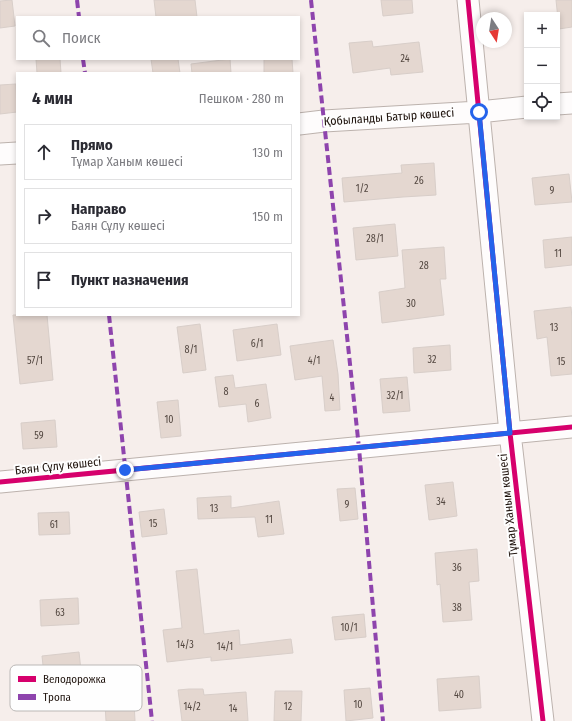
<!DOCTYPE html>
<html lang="ru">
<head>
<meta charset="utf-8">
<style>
	body { margin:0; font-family:"Fira Sans Condensed",sans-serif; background:#f2f2f3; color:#2b2b33 }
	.controls { position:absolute; right:12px; top:12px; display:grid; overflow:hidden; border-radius:0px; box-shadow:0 2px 6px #0003 }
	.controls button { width:36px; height:36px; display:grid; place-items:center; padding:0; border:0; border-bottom:1px solid #e1e1e2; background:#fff; color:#2b2b33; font:20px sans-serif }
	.compass { position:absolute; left:476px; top:12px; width:36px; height:36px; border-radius:50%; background:#fff; box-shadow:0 2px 6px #0003; rotate:168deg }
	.stop { position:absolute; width:12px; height:12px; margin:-9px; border:3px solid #2563eb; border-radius:50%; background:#fff }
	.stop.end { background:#2563eb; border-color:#fff; box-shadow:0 1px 4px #0008 }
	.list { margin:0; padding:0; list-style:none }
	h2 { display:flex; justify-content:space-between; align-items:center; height:52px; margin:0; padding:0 16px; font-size:17px }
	h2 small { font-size:13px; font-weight:400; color:#7c7c81 }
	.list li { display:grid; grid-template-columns:26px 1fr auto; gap:12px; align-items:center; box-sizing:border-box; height:56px; margin:0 8px 8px; padding:0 8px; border:1px solid #e1e1e2; border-radius:0px }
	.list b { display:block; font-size:15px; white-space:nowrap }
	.list p { margin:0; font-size:13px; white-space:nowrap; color:#7c7c81 }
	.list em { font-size:13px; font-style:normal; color:#7c7c81 }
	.icon { flex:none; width:22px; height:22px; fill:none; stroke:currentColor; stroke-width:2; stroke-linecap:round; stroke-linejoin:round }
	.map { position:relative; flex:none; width:572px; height:721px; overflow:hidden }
	.search { position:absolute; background:#fff; box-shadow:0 2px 6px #0003; left:16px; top:16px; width:284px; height:44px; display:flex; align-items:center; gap:10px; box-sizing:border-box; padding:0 14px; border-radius:0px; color:#7c7c81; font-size:15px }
	.panel { position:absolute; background:#fff; box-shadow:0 2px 6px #0003; left:16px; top:72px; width:284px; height:244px; border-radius:0px }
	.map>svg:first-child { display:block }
	.building { fill:#e4d7d0; stroke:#d8cec9 }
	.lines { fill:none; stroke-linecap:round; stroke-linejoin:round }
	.minor-casing { stroke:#bcb2ad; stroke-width:23 }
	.minor { stroke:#fefcfc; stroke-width:21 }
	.quiet { stroke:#8e44ad; stroke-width:4; stroke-dasharray:8 4; stroke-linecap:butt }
	.cycleway-casing { stroke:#fefefe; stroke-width:8 }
	.cycleway { stroke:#d6006c; stroke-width:5 }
	.route { stroke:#2563eb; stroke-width:5 }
	.labels { text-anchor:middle; stroke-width:4; stroke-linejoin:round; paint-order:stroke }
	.number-label { font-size:10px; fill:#534740 }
	.street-label { font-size:12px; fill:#20140e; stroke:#fefefe }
	.key { fill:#fefefe; stroke:#bbb8b6; stroke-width:1 }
	.key-label { font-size:11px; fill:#20140e }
</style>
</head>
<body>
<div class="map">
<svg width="572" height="721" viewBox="0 0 572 721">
	<rect width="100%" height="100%" fill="#f6eeeb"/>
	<path class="building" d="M 12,0 L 15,26 L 0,28 L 0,1 Z
		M 154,0 L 195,0 L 197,17 L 156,17 Z
		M 381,0 L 412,0 L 413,13 L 383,16 Z
		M 556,0 L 572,0 L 572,27 L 559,29 Z
		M 372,41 L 373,47 L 419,42 L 423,72 L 391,75 L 390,68 L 353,73 L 349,43 Z
		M 36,59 L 60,59 L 61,73 L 37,73 Z
		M 151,59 L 178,59 L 180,73 L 153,73 Z
		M 230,59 L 231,73 L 192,73 L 191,64 Z
		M 264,59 L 292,59 L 293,73 L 264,73 Z
		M 16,84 L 17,112 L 0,114 L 0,85 Z
		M 434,163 L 436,195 L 403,197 L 344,202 L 342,178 L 402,173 L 401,165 Z
		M 569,174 L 572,202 L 535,205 L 532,178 Z
		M 395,224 L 398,256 L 356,260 L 353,228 Z
		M 572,237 L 572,265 L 545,268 L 543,240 Z
		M 444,247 L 446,279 L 440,279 L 444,315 L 382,323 L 379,292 L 405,288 L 402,250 Z
		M 571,307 L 572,318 L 572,374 L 551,376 L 547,337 L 537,339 L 534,311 Z
		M 13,315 L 47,315 L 53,380 L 20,384 Z
		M 200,324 L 206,370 L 183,373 L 177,327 Z
		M 277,324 L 281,355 L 237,361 L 233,330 Z
		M 333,340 L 338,374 L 340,410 L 325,411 L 322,376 L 295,380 L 290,346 Z
		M 450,345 L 451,370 L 414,373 L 413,348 Z
		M 233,375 L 235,388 L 266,384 L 271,418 L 248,422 L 246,404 L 219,407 L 215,377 Z
		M 407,377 L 410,411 L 383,413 L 380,379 Z
		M 178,400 L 181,436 L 161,438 L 157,402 Z
		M 55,420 L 57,447 L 23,449 L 21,423 Z
		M 453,482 L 457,516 L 429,520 L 425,485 Z
		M 355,488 L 358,519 L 340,521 L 337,489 Z
		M 231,496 L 231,508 L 279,501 L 284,534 L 258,537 L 255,517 L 198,519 L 197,498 Z
		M 164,509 L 167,534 L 142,537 L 139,512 Z
		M 69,512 L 70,534 L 39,535 L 38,513 Z
		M 477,549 L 479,581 L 469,582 L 472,620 L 443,622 L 440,584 L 437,585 L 435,553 Z
		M 197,569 L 204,634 L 239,630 L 240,645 L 291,639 L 293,653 L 211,661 L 211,657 L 167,662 L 163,630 L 182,628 L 176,571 Z
		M 78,598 L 79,624 L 41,626 L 40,600 Z
		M 364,614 L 366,637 L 335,640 L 332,617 Z
		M 79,652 L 82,680 L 45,684 L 42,656 Z
		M 479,676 L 481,708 L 439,711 L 437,679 Z
		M 370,688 L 373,718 L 346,721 L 344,690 Z
		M 189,689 L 203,689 L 204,695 L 246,692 L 248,721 L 182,721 L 178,690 Z
		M 275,691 L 302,691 L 301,721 L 274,721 Z
		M 134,702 L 135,721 L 106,721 L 105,704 Z"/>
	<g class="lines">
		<defs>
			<path id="minor" d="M 468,0 L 510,433 L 543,721
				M 557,104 L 572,103
				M 299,124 L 324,121 L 479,112 L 527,107
				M 0,154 L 17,153
				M 0,482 L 572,427"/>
		</defs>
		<use href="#minor" class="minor-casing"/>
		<use href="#minor" class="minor"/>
		<path class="quiet" d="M 77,0 L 79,17
			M 311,0 L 359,448 L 383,721
			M 83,59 L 85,73
			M 109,315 L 152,721"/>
		<defs>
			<path id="cycleway" d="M 468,0 L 510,433 L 543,721
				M 0,482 L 572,427"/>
		</defs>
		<use href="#cycleway" class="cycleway-casing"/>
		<use href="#cycleway" class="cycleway"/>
	</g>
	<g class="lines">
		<path class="route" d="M 125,470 L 510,433 L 479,112"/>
	</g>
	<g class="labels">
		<g class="number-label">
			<text x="405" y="62">24</text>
			<text x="419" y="184">26</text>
			<text x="362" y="192">1/2</text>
			<text x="552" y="194">9</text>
			<text x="375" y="242">28/1</text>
			<text x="558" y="257">11</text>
			<text x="424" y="269">28</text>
			<text x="411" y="307">30</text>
			<text x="554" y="331">13</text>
			<text x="257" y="347">6/1</text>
			<text x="191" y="353">8/1</text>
			<text x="432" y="363">32</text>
			<text x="35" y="364">57/1</text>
			<text x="314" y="364">4/1</text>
			<text x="561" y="365">15</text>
			<text x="226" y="395">8</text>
			<text x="395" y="399">32/1</text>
			<text x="332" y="401">4</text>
			<text x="257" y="407">6</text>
			<text x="169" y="423">10</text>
			<text x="39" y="439">59</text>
			<text x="441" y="505">34</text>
			<text x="347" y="508">9</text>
			<text x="214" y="512">13</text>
			<text x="269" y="523">11</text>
			<text x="153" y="527">15</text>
			<text x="54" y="528">61</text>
			<text x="457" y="571">36</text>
			<text x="457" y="611">38</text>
			<text x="60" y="616">63</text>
			<text x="349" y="631">10/1</text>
			<text x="185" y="648">14/3</text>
			<text x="225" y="650">14/1</text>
			<text x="459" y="698">40</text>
			<text x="358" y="708">10</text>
			<text x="192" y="710">14/2</text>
			<text x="288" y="710">12</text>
			<text x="233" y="712">14</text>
		</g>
		<g class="street-label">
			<text transform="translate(389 117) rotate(-4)" y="4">Қобыланды Батыр көшесі</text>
			<text transform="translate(58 466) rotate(-6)" y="4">Баян Сұлу көшесі</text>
			<text transform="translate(508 505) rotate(-96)" y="4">Тұмар Ханым көшесі</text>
		</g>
	</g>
	<rect x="10" y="665" width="132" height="46" rx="6" class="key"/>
	<rect x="18" y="676" width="18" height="6" fill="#d6006c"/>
	<rect x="18" y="694" width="18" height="6" fill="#8e44ad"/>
	<g class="key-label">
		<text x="43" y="683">Велодорожка</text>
		<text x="43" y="701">Тропа</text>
	</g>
</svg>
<div class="controls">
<button>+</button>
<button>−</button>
<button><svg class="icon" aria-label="locate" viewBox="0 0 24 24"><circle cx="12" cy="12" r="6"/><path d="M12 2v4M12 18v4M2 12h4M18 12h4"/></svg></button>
</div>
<svg class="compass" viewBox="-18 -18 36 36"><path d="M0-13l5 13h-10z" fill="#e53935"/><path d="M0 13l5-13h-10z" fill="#7c7c81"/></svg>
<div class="stop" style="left:479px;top:112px"></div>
<div class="stop end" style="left:125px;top:470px"></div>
<div class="search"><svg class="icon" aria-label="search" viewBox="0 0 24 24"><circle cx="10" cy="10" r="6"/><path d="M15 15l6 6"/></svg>Поиск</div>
<section class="panel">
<h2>4 мин<small>Пешком · 280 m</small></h2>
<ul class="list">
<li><svg class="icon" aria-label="ahead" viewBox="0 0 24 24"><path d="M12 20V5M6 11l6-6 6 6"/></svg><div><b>Прямо</b><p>Тұмар Ханым көшесі</p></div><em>130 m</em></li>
<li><svg class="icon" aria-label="right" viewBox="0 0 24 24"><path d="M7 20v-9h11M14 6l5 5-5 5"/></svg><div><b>Направо</b><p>Баян Сұлу көшесі</p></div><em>150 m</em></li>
<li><svg class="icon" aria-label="arrive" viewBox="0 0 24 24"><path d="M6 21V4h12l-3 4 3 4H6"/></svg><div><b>Пункт назначения</b></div></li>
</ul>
</section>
</div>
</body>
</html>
